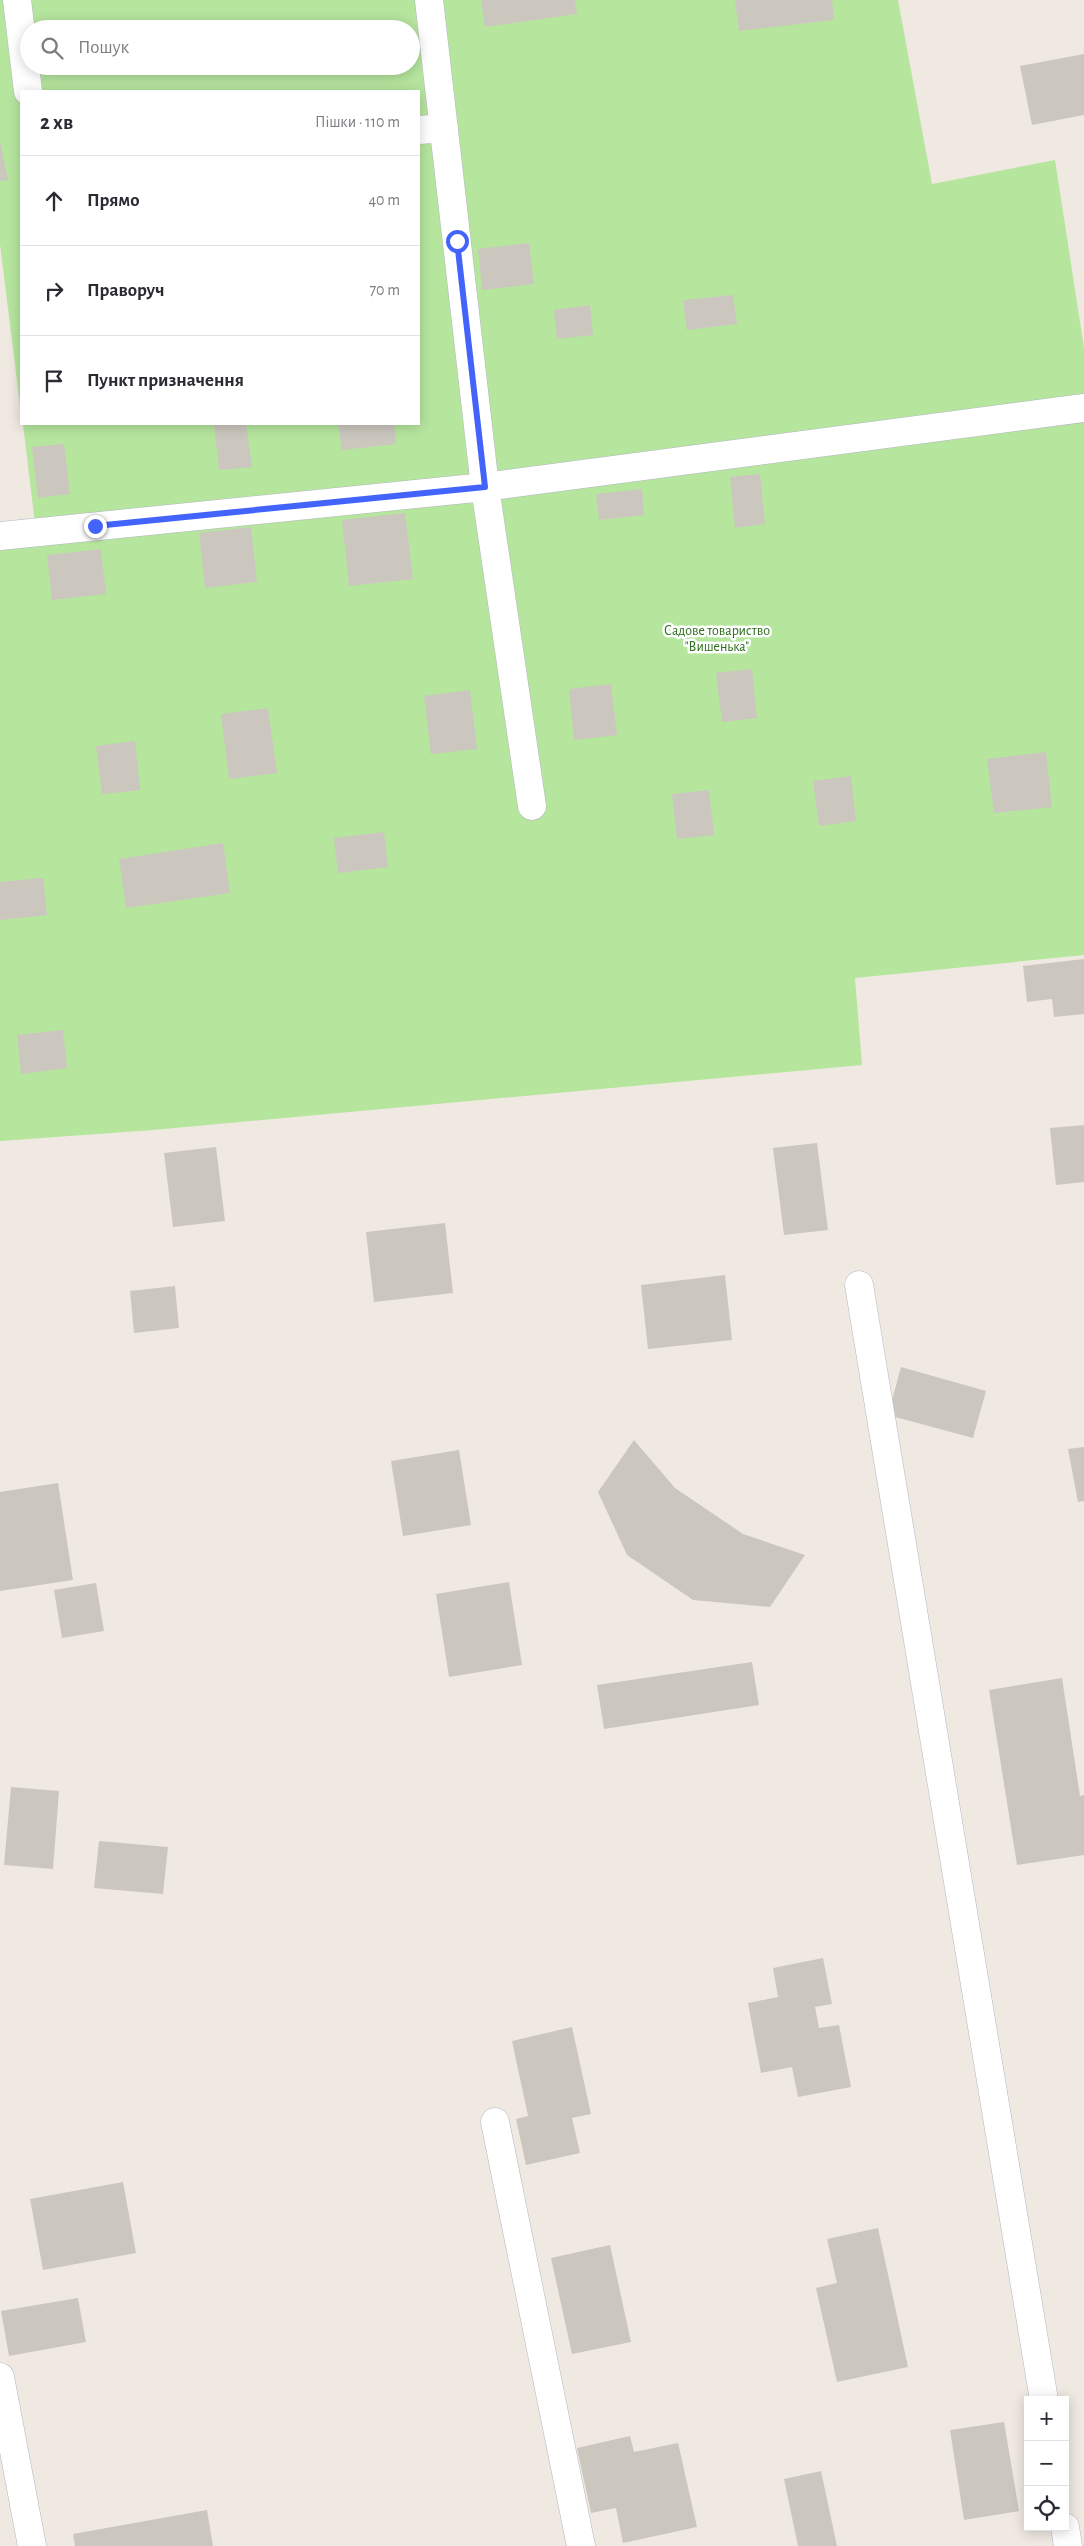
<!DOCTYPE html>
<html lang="uk">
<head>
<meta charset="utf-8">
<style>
	body { margin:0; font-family:"Alegreya Sans",sans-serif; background:#f2f2f3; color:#2b2b33 }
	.controls { position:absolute; right:15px; bottom:15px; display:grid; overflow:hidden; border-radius:0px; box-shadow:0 2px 12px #0003 }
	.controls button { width:45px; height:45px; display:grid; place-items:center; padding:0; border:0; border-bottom:1px solid #e1e1e2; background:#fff; color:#2b2b33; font:25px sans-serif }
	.stop { position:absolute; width:15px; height:15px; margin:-11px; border:4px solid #4264fb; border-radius:50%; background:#fff }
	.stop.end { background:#4264fb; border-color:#fff; box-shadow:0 1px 5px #0008 }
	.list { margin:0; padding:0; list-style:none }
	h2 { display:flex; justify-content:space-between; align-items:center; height:65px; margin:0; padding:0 20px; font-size:21px }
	h2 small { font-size:16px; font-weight:400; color:#7c7c81 }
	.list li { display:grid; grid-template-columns:32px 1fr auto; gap:15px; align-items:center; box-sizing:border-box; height:90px; padding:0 20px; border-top:1px solid #e1e1e2 }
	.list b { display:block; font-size:19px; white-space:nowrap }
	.list em { font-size:16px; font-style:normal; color:#7c7c81 }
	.icon { flex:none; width:28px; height:28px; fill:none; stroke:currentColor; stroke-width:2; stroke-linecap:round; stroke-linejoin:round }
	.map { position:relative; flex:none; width:1084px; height:2546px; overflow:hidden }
	.search { position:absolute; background:#fff; box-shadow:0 2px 12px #0003; left:20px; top:20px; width:400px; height:55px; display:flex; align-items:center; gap:12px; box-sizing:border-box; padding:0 18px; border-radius:28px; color:#7c7c81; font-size:19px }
	.panel { position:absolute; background:#fff; box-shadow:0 2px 12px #0003; left:20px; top:90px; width:400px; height:335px; border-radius:0px }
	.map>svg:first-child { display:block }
	.green { fill:#b6e59e; fill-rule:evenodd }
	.building { fill:#cbc7bf }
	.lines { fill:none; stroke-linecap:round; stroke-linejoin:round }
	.minor-casing { stroke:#b4b7c1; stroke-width:29 }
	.minor { stroke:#fff; stroke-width:28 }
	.route { stroke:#4264fb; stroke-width:6 }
	.labels { text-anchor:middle; stroke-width:5; stroke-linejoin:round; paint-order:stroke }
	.park-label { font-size:14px; fill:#2c6e1b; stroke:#fff }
</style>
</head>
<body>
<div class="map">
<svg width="1084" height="2546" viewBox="0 0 1084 2546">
	<rect width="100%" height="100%" fill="#efe9e1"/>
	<path class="green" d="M 0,0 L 898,0 L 932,184 L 1055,160 L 1084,348 L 1084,955 L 855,978 L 862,1065 L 153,1130 L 0,1141 L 0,536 L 36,532 L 23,424 L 419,424 L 419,91 L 21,91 L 21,413 L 0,244 ZM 29,29 L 411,29 L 411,66 L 29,66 Z"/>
	<path class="building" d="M 481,0 L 575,0 L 577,14 L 485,27 Z
		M 735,0 L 832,0 L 834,20 L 739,31 Z
		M 1084,54 L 1084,115 L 1032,125 L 1020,66 Z
		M 0,141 L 8,180 L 0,181 Z
		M 529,243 L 534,284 L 482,290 L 478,249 Z
		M 733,295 L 737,324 L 687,330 L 683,300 Z
		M 590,305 L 593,335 L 557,339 L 554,310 Z
		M 214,424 L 246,424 L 252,467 L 219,470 Z
		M 338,424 L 394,424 L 396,444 L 342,450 Z
		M 64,444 L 70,494 L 38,498 L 32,447 Z
		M 760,474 L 765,524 L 735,528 L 730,477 Z
		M 642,489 L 644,515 L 599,520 L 596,494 Z
		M 405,513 L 413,579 L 349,586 L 342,520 Z
		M 251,527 L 257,582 L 205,588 L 199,533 Z
		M 101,549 L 106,594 L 52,600 L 47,555 Z
		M 752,669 L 757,718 L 722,722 L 716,673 Z
		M 611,684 L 617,735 L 574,740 L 569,689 Z
		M 470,690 L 477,749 L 431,754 L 424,696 Z
		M 268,708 L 277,773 L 229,779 L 221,714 Z
		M 135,741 L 140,790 L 102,794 L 96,746 Z
		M 1046,752 L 1052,807 L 994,813 L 987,759 Z
		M 851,776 L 856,821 L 819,826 L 813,781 Z
		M 709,790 L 714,835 L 677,839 L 672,794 Z
		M 384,832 L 388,867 L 338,873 L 334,838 Z
		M 223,843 L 230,893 L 126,908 L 119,859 Z
		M 43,878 L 47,915 L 0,920 L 0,882 Z
		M 1084,959 L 1084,1014 L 1054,1017 L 1052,999 L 1027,1002 L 1023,966 Z
		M 63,1030 L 67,1068 L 21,1074 L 17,1035 Z
		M 1084,1125 L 1084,1182 L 1056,1185 L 1050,1128 Z
		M 817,1143 L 828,1230 L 784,1235 L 773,1148 Z
		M 216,1147 L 225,1221 L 173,1227 L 164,1153 Z
		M 445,1223 L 453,1293 L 374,1302 L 366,1232 Z
		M 725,1275 L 732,1340 L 648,1349 L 641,1285 Z
		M 175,1286 L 179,1328 L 134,1333 L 130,1291 Z
		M 901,1367 L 986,1391 L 973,1438 L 888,1415 Z
		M 634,1440 L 675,1488 L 743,1534 L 805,1555 L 770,1607 L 693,1600 L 627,1555 L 598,1492 Z
		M 1084,1447 L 1084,1501 L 1078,1502 L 1068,1449 Z
		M 459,1450 L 471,1525 L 403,1536 L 391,1461 Z
		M 58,1483 L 73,1580 L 0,1591 L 0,1492 Z
		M 509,1582 L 522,1665 L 449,1677 L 436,1594 Z
		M 96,1583 L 104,1631 L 62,1638 L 54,1590 Z
		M 752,1662 L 759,1705 L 604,1729 L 597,1685 Z
		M 1062,1678 L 1080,1796 L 1084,1795 L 1084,1855 L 1017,1865 L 989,1690 Z
		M 11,1787 L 59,1791 L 53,1869 L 4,1865 Z
		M 99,1841 L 168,1847 L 163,1894 L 94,1888 Z
		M 823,1958 L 832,2004 L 815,2007 L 819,2028 L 839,2025 L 851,2087 L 798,2097 L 792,2067 L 761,2073 L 748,2003 L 778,1997 L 773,1968 Z
		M 572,2027 L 591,2114 L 572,2118 L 580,2153 L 526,2165 L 516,2119 L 528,2116 L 512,2041 Z
		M 123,2182 L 136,2253 L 43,2270 L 30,2199 Z
		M 878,2228 L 908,2367 L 837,2382 L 816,2288 L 837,2283 L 827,2239 Z
		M 610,2245 L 631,2342 L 572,2354 L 551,2258 Z
		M 78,2298 L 86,2342 L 9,2356 L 1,2311 Z
		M 1004,2422 L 1019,2511 L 964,2520 L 950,2430 Z
		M 630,2436 L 634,2452 L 678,2443 L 697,2527 L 623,2543 L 616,2508 L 591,2513 L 577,2448 Z
		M 821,2471 L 837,2546 L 798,2546 L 784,2479 Z
		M 207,2510 L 213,2546 L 75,2546 L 73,2534 Z"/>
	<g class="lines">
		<defs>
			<path id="minor" d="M 17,0 L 28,91
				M 429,0 L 485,487 L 532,806
				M 419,130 L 444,128
				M 0,536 L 485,487 L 1084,408
				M 859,1285 L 1044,2400
				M 495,2122 L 581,2546
				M 0,2377 L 32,2546
				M 1065,2527 L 1068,2546"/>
		</defs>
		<use href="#minor" class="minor-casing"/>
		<use href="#minor" class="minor"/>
	</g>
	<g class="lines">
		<path class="route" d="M 95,526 L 485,487 L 457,241"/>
	</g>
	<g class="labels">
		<g class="park-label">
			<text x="717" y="635">Садове товариство<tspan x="717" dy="16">"Вишенька"</tspan></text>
		</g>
	</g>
</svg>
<div class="controls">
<button>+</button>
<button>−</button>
<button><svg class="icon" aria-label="locate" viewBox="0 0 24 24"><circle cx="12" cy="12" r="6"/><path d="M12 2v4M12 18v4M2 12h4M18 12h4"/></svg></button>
</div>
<div class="stop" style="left:457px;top:241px"></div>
<div class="stop end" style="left:95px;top:526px"></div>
<div class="search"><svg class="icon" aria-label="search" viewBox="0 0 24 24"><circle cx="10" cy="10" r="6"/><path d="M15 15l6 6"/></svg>Пошук</div>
<section class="panel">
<h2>2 хв<small>Пішки · 110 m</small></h2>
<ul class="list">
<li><svg class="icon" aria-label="ahead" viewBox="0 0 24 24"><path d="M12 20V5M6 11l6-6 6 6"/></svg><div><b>Прямо</b></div><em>40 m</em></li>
<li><svg class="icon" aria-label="right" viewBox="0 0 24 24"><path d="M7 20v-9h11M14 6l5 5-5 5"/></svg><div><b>Праворуч</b></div><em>70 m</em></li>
<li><svg class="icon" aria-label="arrive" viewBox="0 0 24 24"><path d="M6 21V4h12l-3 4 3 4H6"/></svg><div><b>Пункт призначення</b></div></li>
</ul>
</section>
</div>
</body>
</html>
